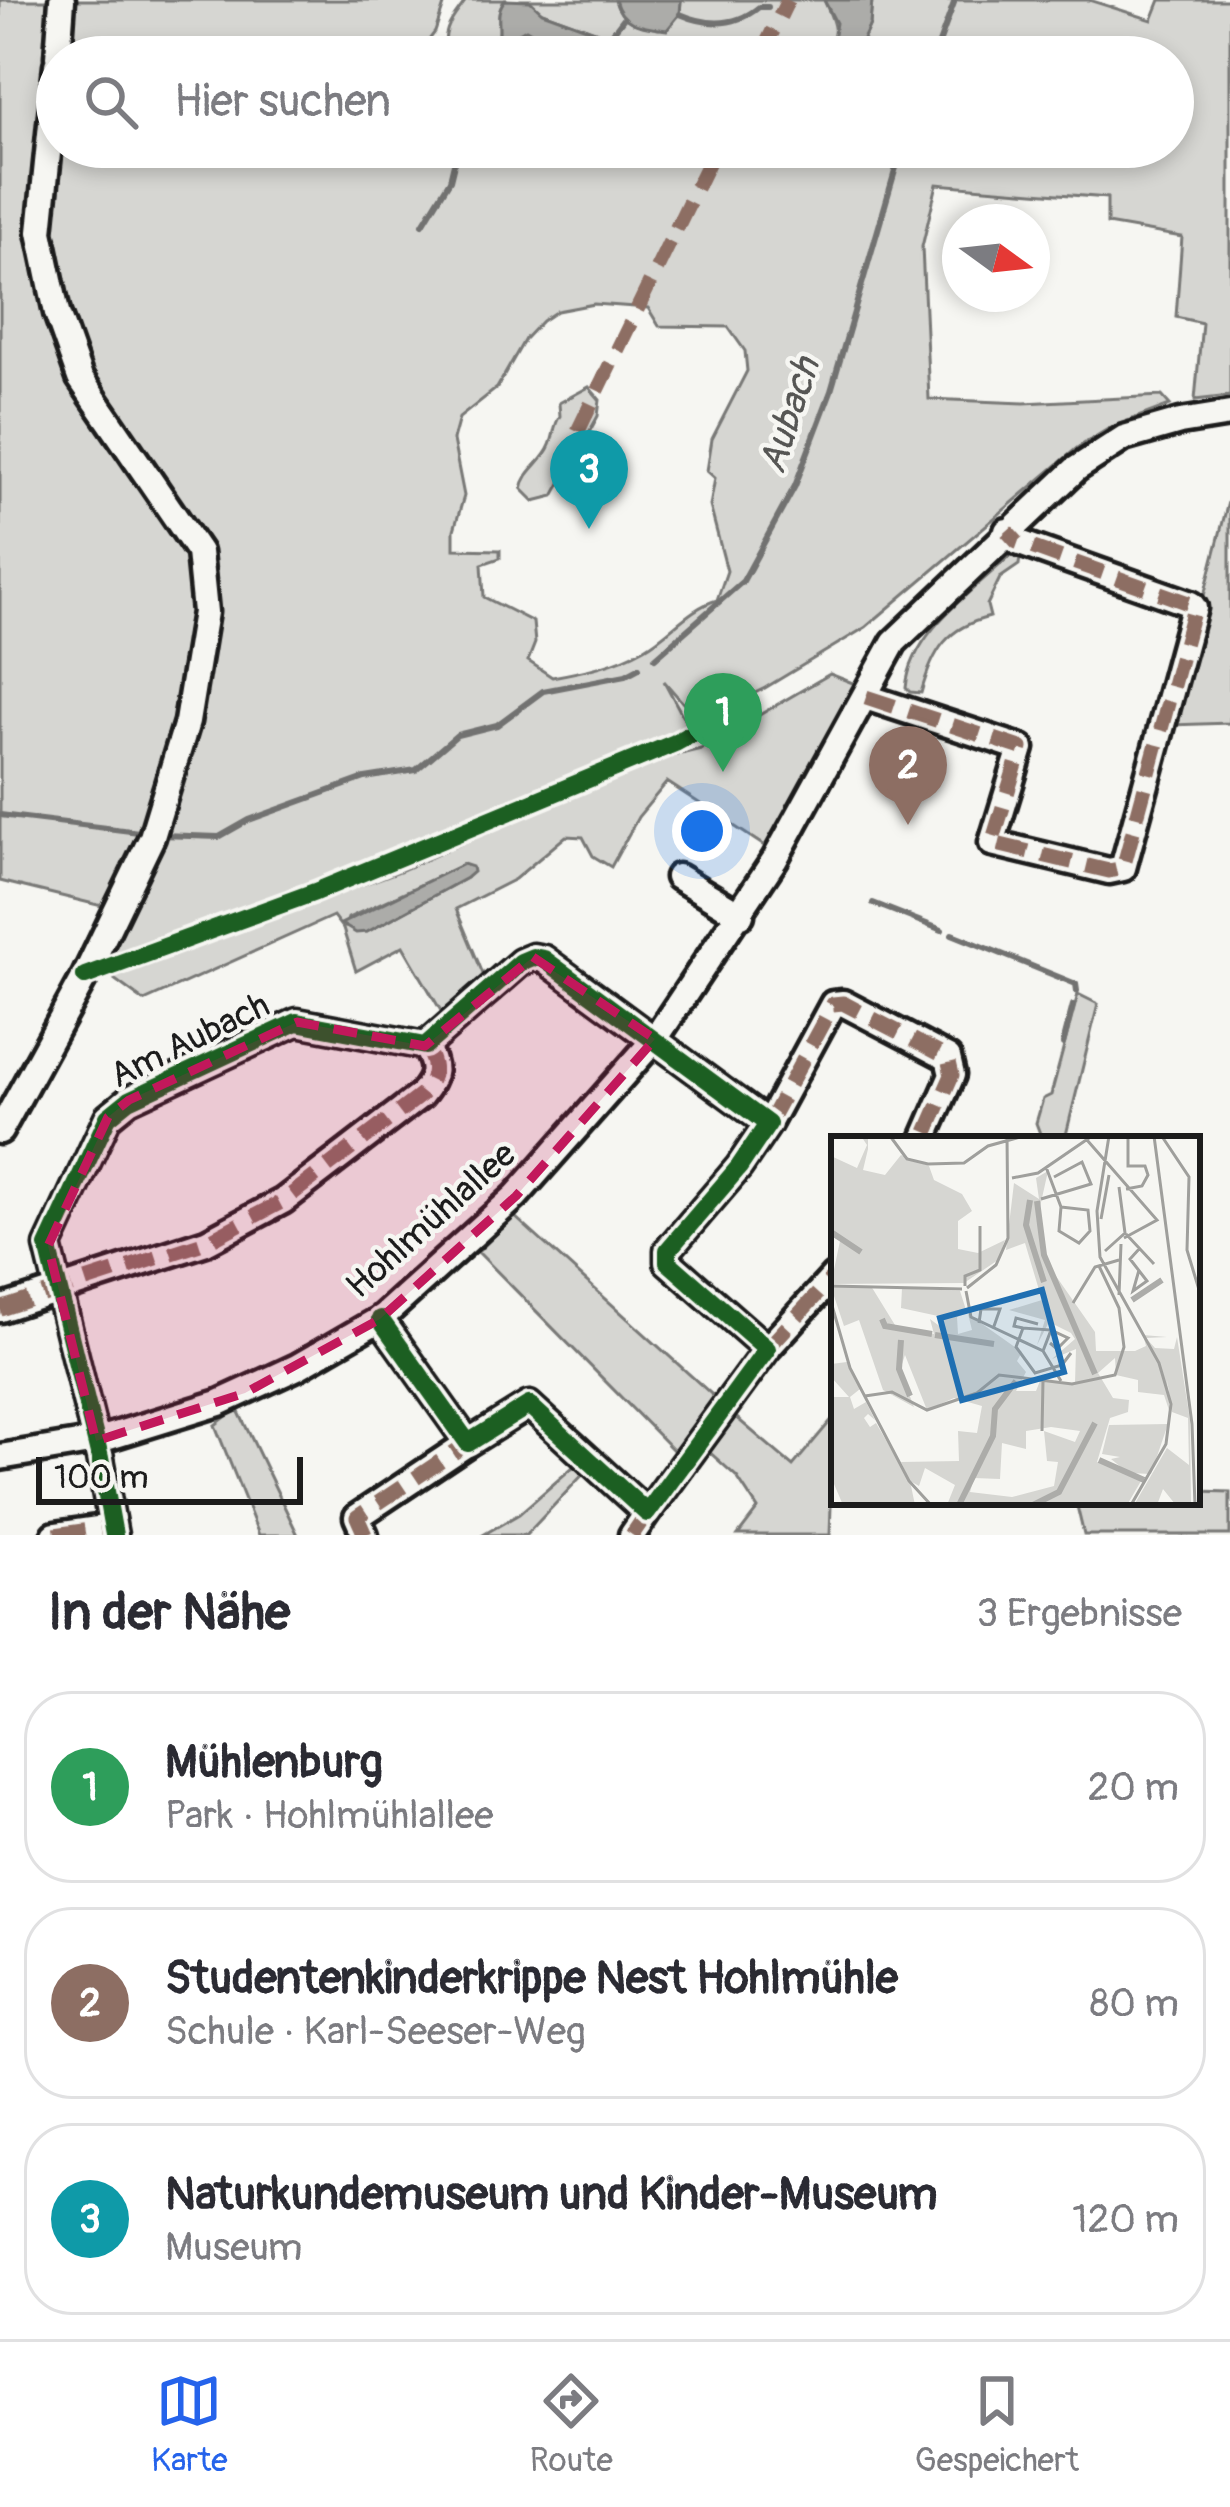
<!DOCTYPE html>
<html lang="de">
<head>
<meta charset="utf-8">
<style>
	body { margin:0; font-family:Pangolin,sans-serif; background:#f2f2f3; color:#2b2b33 }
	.compass { position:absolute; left:942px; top:204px; width:108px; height:108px; border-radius:50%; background:#fff; box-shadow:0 6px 18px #0003; rotate:105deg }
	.scale { position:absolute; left:36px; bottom:30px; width:267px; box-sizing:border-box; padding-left:12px; border:6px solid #1c1c1c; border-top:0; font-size:33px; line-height:42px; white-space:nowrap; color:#1c1c1c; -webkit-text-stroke:9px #f6f6f2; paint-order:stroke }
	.you { position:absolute; left:702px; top:831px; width:42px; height:42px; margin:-30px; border:9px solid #fff; border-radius:50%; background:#1a73e8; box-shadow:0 0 0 18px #1a73e833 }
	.badge { display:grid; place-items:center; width:78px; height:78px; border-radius:50%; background:#2563eb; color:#fff; font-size:39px; font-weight:700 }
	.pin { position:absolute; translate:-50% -99px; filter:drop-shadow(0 3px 6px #0008) }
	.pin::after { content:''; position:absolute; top:63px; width:42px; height:36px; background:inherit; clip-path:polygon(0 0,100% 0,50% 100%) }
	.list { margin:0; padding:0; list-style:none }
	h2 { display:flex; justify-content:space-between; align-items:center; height:156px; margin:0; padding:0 48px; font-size:51px }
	h2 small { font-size:39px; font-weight:400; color:#7c7c81 }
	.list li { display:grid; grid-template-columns:78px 1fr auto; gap:36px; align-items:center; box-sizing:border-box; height:192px; margin:0 24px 24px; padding:0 24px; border:3px solid #e1e1e2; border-radius:48px }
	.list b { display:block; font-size:45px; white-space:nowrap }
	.list p { margin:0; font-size:39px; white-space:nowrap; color:#7c7c81 }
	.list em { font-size:39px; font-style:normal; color:#7c7c81 }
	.icon { flex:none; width:66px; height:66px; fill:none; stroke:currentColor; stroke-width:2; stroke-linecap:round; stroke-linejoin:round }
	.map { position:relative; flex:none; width:1230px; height:1535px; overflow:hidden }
	.search { position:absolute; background:#fff; box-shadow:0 6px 18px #0003; left:36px; right:36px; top:36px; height:132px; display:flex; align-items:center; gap:30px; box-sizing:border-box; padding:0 42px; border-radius:66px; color:#7c7c81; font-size:45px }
	.sheet { height:804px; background:#fff }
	nav { display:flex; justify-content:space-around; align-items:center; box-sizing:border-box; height:168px; border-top:3px solid #e1e1e2; background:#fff; font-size:33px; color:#7c7c81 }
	nav a { display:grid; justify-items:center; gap:6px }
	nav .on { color:#2563eb }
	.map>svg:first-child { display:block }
	.green { fill:#d6d6d2; stroke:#797977; stroke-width:3; fill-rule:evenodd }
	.water { fill:#acaca9; stroke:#727271; stroke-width:3 }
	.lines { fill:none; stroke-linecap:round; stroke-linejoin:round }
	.stream { stroke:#727271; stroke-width:6 }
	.minor-casing { stroke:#1c1c1c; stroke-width:33 }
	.minor { stroke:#f6f6f2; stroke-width:24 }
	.quiet { stroke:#8d6e63; stroke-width:15; stroke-dasharray:30 15; stroke-linecap:butt }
	.cycleway-casing { stroke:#f6f6f2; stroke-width:26 }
	.cycleway { stroke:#1b5e20; stroke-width:18 }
	.marked { fill:#c2185b; fill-opacity:0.2; stroke:#c2185b; stroke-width:9; stroke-dasharray:24 15; stroke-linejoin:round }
	.labels { text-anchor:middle; stroke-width:9; stroke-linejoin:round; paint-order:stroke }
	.street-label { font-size:36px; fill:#1c1c1c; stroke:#f6f6f2 }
	.water-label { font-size:39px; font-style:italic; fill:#565654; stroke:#f6f6f2 }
	.inset-river { fill:none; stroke:#acaca9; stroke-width:6 }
	.inset-road { fill:none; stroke:#9f9f9c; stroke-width:3 }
	.view { fill:#1f6fb2; fill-opacity:0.15; stroke:#1f6fb2; stroke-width:6 }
	.inset-edge { fill:none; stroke:#1c1c1c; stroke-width:6 }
</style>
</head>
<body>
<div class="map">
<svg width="1230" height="1535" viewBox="0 0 1230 1535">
	<rect width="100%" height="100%" fill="#f6f6f2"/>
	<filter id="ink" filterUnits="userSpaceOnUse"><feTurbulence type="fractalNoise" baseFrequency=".00833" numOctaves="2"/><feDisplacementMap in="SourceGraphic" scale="24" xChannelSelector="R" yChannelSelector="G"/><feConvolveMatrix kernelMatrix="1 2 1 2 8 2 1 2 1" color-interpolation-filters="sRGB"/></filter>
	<g filter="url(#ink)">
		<path class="green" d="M 0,0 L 54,0 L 35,233 L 78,397 L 193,553 L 200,612 L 178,720 L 145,827 L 102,906 L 0,881 Z
			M 62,0 L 444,0 L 444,5 L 435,32 L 416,57 L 58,57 Z
			M 466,0 L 505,0 C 492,15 505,30 495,46 L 488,46 L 483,57 L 437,57 L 447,53 C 440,29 455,17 466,0 Z
			M 524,0 L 615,0 C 622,24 637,25 659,29 L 680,15 L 681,0 L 824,0 C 836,26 837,29 830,57 L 616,57 L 603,34 L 542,12 Z
			M 1089,0 L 1152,20 L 1160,0 L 1230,0 L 1230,396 L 1195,400 L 1202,323 L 1176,317 L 1182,237 L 1107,224 L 1107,198 L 937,184 L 922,247 L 929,399 L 1024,403 L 1162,396 L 1170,405 L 1111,427 L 1077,448 L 866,627 L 765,688 L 711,715 L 683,703 L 664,681 L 689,728 L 236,915 L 241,930 L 402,870 L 644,763 L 701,749 L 830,674 L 858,685 L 766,847 L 667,782 L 638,817 L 611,867 L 593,856 L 583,837 L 566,836 L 515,879 L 456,909 L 486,981 L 444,1016 L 403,946 L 356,971 L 343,929 L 333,916 L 144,1001 L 114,979 L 112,939 L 187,722 L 199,551 L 80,378 L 40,232 L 57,147 L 1173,147 L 1173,57 L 855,57 L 870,24 L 872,0 ZM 594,304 L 648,308 L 659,326 L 728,327 L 745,351 L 747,371 L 712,439 L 707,471 L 715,478 L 710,506 L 727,571 L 717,600 C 689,608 670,634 645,648 C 615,665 585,671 552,677 L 528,661 L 535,643 L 533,622 L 484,597 L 482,564 L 500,558 L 500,550 L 454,549 L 454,530 L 464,496 L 453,440 L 459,418 L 497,388 L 525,339 L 542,321 L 557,311 ZM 463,865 L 466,878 L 367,932 L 345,927 L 348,918 Z
			M 589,387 L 600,400 L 598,416 L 554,496 L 534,501 L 522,489 C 525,470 543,463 550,445 C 555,434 553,426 560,416 L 559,403 Z
			M 1230,494 L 1230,723 L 1171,725 Z
			M 1011,555 L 1020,557 L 1019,565 L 1000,578 L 987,605 L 990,617 C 947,627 933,650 921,693 L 910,692 L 906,688 C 911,632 973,591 1011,555 Z
			M 1078,994 L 1098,1004 L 1065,1139 L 1042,1139 L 1036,1123 L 1043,1099 L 1051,1095 Z
			M 514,1216 L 721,1403 L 678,1455 L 478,1252 Z
			M 237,1408 L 298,1535 L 259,1535 L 215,1425 Z
			M 732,1414 L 793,1466 L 834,1417 L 830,1535 L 738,1535 L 758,1509 L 737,1477 L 706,1449 Z
			M 582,1459 L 590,1467 L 526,1535 L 483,1535 L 519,1514 Z
			M 1197,1491 L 1230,1492 L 1230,1535 L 1084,1535 L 1076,1502 L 1197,1502 Z"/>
		<path class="water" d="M 505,0 L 530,1 L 542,12 L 603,34 L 616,57 L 529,57 L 534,46 L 531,32 L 526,29 L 519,33 L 517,57 L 483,57 L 488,46 L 495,46 C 505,30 492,15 505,0 Z
			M 615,0 L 681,0 L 680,14 L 667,30 C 642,27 622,26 615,0 Z
			M 824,0 L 872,0 L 870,24 L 855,57 L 830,57 L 836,23 Z
			M 463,864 L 472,867 L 473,872 L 466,878 L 367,932 L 356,933 L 341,924 Z"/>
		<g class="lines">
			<path class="stream" d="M 680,14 C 708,26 735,27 759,7 L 768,7
				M 607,40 L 623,19
				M 934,57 L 955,0
				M 423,224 L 450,180 L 458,147
				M 655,658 L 743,581 L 795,486 L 831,391 L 902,147
				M 0,815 L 139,832
				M 161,835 L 219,837 L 249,820 L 365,778 L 416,770 L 457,735 L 497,725 L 543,691 L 626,675 L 639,668
				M 873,903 L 942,930
				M 952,934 L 1076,984 L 1077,991
				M 1063,1044 L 1073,1005"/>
			<defs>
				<path id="minor" d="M 58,57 L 62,0
					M 866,697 L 1021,748 L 992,843 L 1109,871 L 1123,868 L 1194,608 L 1191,604 L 1017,542 L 1007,531
					M 678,877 L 741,915
					M 768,1124 L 833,1004 L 843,1003 L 948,1058 L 952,1075 L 924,1139
					M 0,1131 L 85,976 L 152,837 L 187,722 L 205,612 L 199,552 L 80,378 L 57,313 L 40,232 L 57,65
					M 0,1309 L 206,1242 L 283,1201 L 421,1095 C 437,1076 437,1067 425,1046
					M 767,1349 L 834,1276
					M 0,1457 L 96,1441 L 219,1403 L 297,1367 L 380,1319 L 516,1196 L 655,1039 L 775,859 L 894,642 L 1076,469 L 1124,438 L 1180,422 L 1230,414
					M 55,1535 L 110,1527
					M 114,1535 L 100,1458 L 48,1246 L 108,1117 L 129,1100 L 297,1022 L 425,1046 L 521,962 L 533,957 L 544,959 L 768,1124 L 739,1167 L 668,1250 L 668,1262 L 767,1349 L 647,1513 L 529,1405 L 468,1443 L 380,1319
					M 365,1535 L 357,1517 L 468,1443
					M 632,1535 L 647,1513"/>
			</defs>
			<use href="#minor" class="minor-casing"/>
			<use href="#minor" class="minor"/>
			<path class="quiet" d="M 760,57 L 788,0
				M 578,431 L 716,147
				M 866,697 L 1021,748 L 992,843 L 1109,871 L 1123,868 L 1194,608 L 1191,604 L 1017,542 L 1007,531
				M 768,1124 L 833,1004 L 843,1003 L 948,1058 L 952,1075 L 924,1139
				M 0,1309 L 206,1242 L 283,1201 L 421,1095 C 437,1076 437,1067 425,1046
				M 767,1349 L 834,1276
				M 55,1535 L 110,1527
				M 365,1535 L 357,1517 L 468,1443
				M 632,1535 L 647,1513"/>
			<defs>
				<path id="cycleway" d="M 85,976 L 315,892 L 675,743 L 715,721
					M 114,1535 L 100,1458 L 48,1246 L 108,1117 L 129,1100 L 297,1022 L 425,1046 L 521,962 L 533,957 L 544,959 L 768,1124 L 739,1167 L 668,1250 L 668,1262 L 767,1349 L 647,1513 L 529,1405 L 468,1443 L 380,1319"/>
			</defs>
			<use href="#cycleway" class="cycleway-casing"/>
			<use href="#cycleway" class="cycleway"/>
		</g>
	</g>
	<path class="marked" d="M 533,957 L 655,1039 L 516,1196 L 380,1319 L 245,1393 L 96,1441 L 48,1246 L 108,1117 L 129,1100 L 297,1022 L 425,1046 Z"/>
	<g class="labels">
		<g class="street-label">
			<text transform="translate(189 1039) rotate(-26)" y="13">Am Aubach</text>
			<text transform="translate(430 1219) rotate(-42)" y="13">Hohlmühlallee</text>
		</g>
		<g class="water-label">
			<text transform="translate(788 415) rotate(-72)" y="14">Aubach</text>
		</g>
	</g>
	<g transform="translate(831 1136)">
		<rect width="369" height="369" fill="#f6f6f2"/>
		<path d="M 30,0 L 37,0 L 37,13 L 32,34 L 54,39 L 70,19 L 98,30 L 103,44 L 131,58 L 141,75 L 127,85 L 127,113 L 147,117 L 174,104 L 167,124 L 133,147 L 0,148 L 9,105 L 0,100 L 0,20 L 26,32 L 36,9 ZM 217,35 L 207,80 L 218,130 L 264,196 L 265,215 L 304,215 L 315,210 L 312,199 L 336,201 L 315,202 L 324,212 L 343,213 L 346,201 L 359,284 L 360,369 L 344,368 L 332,353 L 326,369 L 303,369 L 336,312 L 358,329 L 357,282 L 341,276 L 338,300 L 341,276 L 336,244 L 339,277 L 333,259 L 307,256 L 307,244 L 285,239 L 284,222 L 267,237 L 282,262 L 298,264 L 297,276 L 279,282 L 266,326 L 296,336 L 280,323 L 289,321 L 271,318 L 278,289 L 337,288 L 320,338 L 298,337 L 310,345 L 296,369 L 116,369 L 124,349 L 94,332 L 88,350 L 79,345 L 84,369 L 12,369 L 0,341 L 0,261 L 18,261 L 0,241 L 0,228 L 16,226 L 29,253 L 19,261 L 23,273 L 35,266 L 44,284 L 37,278 L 33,282 L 39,291 L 45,287 L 78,344 L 70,326 L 128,325 L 127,295 L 146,297 L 151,270 L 123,262 L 96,274 L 74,219 L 69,234 L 83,271 L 52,254 L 28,184 L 13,190 L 0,151 L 40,150 L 64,189 L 103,198 L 99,183 L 111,192 L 107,180 L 70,172 L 71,152 L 129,155 L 136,177 L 126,181 L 127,198 L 141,194 L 137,178 L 191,216 L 186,225 L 195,236 L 185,255 L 205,255 L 209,245 L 244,247 L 245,213 L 221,223 L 244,203 L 240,197 L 218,186 L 206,209 L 214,184 L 178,174 L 211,164 L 194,107 L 175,114 L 183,47 L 208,63 L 205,42 ZM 220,291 L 249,295 L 244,306 L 213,295 L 216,325 L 227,326 L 223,350 L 181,361 L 139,356 L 143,342 L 169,343 L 171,307 L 195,313 L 195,295 Z" fill="#d6d6d2" fill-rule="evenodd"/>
		<path class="inset-river" d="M 199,64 L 195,89 L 213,146M 206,65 L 213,119 L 264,238M 0,96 L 30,116M 301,164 L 331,144M 51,183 L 54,190 L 101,198M 104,199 L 163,208M 70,204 L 68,233 L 79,260M 268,324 L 313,344M 128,369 L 162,300 L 164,273 L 185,245M 202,369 L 228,356 L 264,287"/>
		<path class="inset-road" d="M 59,0 L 76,23 L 97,28 L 133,27 L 157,10 L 193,0M 278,0 L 266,75 L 269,121 L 328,227 L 340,268 L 335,308 L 300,369M 323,0 L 361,288 L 364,369M 332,2 L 358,41 L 356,114 L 369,157M 256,4 L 326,84 L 293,102M 215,31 L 230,71 L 228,95 L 248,107 L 259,95 L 257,74 L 230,71M 181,42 L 207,37 L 261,0M 295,53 L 311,50 L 317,39 L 314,30 L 297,30 L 297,0M 210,63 L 260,48 L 251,26 L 223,41M 270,83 L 278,39M 295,98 L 323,128M 274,115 L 294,97 L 288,51M 308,134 L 302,155 L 316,145 L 299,123 L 309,112M 0,150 L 131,153M 134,150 L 134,140 L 149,134 L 149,90M 136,152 L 165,129 L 177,102 L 176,0M 135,155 L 140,181 L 212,215 L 230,245M 288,159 L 290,108M 0,166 L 19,232 L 78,345 L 100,369M 242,167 L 264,131 L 288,124M 148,187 L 150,173 L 169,173 L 162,193M 192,192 L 183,190 L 185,182 L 207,188M 219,207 L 226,213 L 237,202 L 220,194M 212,215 L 220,194 L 192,192 L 185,211 L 204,237 L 231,229 L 240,217M 34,260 L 61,256 L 96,274 L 146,257 L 168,239 L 241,248 L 284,239 L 293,211 L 288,172 L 268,130M 211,295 L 212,245"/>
		<path class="view" d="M 211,154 L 233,236 L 131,264 L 109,182 Z"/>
		<rect width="369" height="369" class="inset-edge"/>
	</g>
</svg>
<svg class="compass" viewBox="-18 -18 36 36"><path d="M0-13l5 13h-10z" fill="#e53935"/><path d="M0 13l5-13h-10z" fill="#7c7c81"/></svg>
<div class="scale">100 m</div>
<div class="you"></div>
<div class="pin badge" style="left:723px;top:772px;background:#2e9e5b">1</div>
<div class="pin badge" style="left:908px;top:825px;background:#8d6e63">2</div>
<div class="pin badge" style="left:589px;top:529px;background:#0f9aa8">3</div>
<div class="search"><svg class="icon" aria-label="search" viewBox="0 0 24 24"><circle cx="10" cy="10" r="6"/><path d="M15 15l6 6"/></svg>Hier suchen</div>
</div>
<section class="sheet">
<h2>In der Nähe<small>3 Ergebnisse</small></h2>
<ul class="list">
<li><span class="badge" style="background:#2e9e5b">1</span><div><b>Mühlenburg</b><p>Park · Hohlmühlallee</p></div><em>20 m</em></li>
<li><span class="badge" style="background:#8d6e63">2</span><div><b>Studentenkinderkrippe Nest Hohlmühle</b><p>Schule · Karl-Seeser-Weg</p></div><em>80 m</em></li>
<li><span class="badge" style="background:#0f9aa8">3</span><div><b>Naturkundemuseum und Kinder-Museum</b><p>Museum</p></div><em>120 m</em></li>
</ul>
</section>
<nav>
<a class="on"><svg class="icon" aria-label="map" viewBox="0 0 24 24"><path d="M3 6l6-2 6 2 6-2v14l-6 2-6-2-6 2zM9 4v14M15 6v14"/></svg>Karte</a>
<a><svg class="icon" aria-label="directions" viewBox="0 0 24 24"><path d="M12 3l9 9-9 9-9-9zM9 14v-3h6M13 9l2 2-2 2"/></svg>Route</a>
<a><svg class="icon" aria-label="saved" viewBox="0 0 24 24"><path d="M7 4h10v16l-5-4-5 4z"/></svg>Gespeichert</a>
</nav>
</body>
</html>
